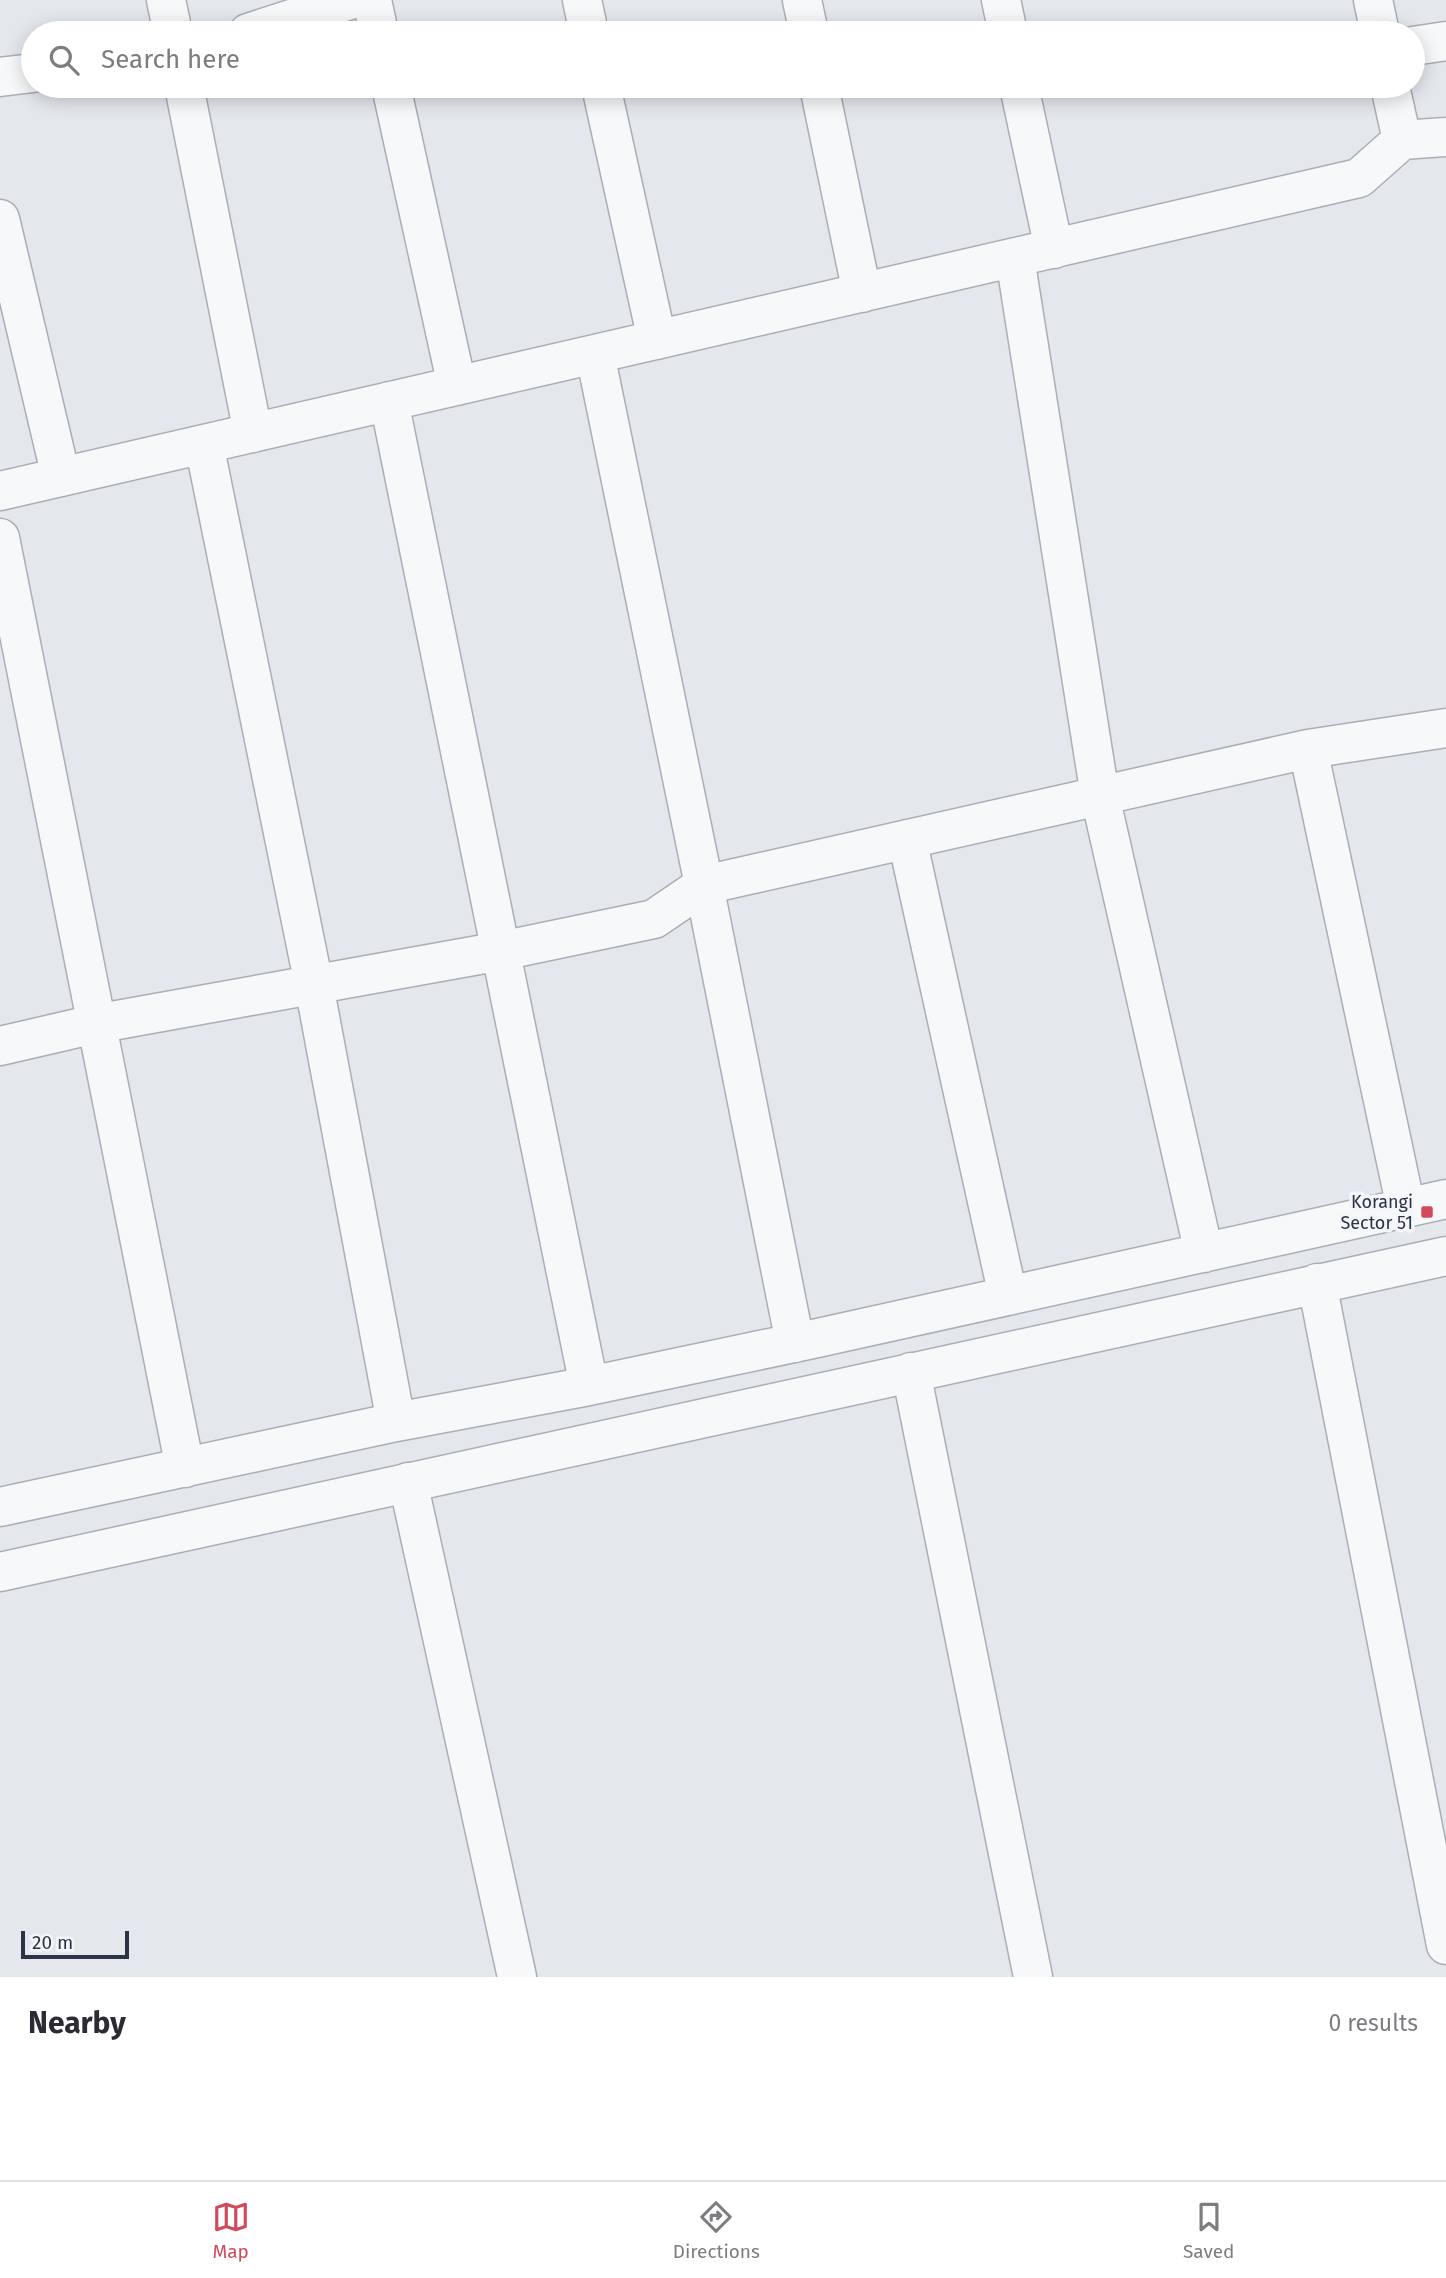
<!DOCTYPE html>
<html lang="en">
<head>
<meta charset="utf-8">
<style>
	body { margin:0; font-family:"Fira Sans",sans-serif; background:#f2f2f3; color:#2b2b33 }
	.scale { position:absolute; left:21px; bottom:18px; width:108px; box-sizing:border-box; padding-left:7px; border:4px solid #2b3445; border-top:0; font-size:19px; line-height:24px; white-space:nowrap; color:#2b3445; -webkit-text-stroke:5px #f4f6f9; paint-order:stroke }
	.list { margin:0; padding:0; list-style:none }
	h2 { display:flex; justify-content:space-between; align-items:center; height:91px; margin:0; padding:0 28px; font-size:30px }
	h2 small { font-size:23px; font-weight:400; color:#7c7c81 }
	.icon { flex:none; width:38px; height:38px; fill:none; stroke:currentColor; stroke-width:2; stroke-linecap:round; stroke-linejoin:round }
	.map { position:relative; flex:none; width:1446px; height:1977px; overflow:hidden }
	.search { position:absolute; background:#fff; box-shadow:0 4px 18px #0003; left:21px; right:21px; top:21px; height:77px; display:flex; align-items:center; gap:18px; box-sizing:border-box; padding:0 24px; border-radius:38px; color:#7c7c81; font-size:26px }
	.sheet { height:203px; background:#fff }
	nav { display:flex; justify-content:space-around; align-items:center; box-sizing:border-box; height:98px; border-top:2px solid #e1e1e2; background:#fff; font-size:19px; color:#7c7c81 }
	nav a { display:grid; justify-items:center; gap:4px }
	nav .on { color:#d1495b }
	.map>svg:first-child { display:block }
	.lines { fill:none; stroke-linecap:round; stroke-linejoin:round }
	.minor-casing { stroke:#a9aeb7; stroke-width:41 }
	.tertiary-casing { stroke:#a9aeb7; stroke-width:41 }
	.minor { stroke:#f7f8fa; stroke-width:38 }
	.tertiary { stroke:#f7f8fa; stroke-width:38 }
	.poi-dot { fill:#d1495b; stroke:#f4f6f9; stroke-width:2.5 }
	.labels { text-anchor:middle; stroke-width:7; stroke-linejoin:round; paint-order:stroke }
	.poi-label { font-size:18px; fill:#2b3445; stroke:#f4f6f9; text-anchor:end }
</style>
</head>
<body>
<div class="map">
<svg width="1446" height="1977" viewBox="0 0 1446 1977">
	<rect width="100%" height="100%" fill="#e4e7ec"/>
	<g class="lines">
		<defs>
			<path id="minor" d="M 166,0 L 173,33
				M 372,0 L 379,33
				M 582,0 L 589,33
				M 802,0 L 809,33
				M 1001,0 L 1008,33
				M 1373,0 L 1380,33
				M 248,33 L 350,0
				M 1413,46 L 1446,41
				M 0,77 L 33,73
				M 184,86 L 253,433
				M 391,86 L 457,386
				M 601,86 L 657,340
				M 819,86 L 862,293
				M 1019,86 L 1054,249
				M 1390,86 L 1402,140
				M 0,219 L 61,477
				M 1015,258 L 1100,796 L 1204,1253
				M 595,354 L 704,885 L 795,1343
				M 389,401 L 589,1386
				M 204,444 L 314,985 L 396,1422
				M 0,491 L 1359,178 L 1402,140 L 1446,137
				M 0,538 L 185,1468
				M 1308,749 L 1406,1208
				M 907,839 L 1008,1296
				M 0,1046 L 95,1024 L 501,951 L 654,919 L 704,885 L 1308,749 L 1446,728
				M 1317,1283 L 1446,1945
				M 911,1372 L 1033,1977
				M 408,1482 L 517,1977
				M 0,1507 L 396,1422 L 589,1386 L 813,1339 L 1446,1199"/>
			<path id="tertiary" d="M 0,1572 L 1446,1256"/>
		</defs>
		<use href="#minor" class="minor-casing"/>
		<use href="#tertiary" class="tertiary-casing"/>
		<use href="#minor" class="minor"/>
		<use href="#tertiary" class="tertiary"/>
	</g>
	<rect class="poi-dot" x="1420" y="1205" width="14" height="14" rx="3.5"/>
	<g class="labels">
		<g class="poi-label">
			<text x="1413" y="1208">Korangi<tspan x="1413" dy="21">Sector 51</tspan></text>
		</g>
	</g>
</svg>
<div class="scale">20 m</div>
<div class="search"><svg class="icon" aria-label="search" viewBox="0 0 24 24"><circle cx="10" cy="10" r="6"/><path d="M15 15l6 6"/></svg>Search here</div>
</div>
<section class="sheet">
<h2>Nearby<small>0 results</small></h2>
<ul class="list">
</ul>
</section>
<nav>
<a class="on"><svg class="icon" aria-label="map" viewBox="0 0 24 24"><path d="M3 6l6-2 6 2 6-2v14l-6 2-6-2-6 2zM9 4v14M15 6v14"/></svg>Map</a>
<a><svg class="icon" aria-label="directions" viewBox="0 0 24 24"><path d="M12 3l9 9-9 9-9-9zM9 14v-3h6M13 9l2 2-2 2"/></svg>Directions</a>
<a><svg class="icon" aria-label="saved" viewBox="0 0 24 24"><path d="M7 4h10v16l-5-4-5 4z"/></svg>Saved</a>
</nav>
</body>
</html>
